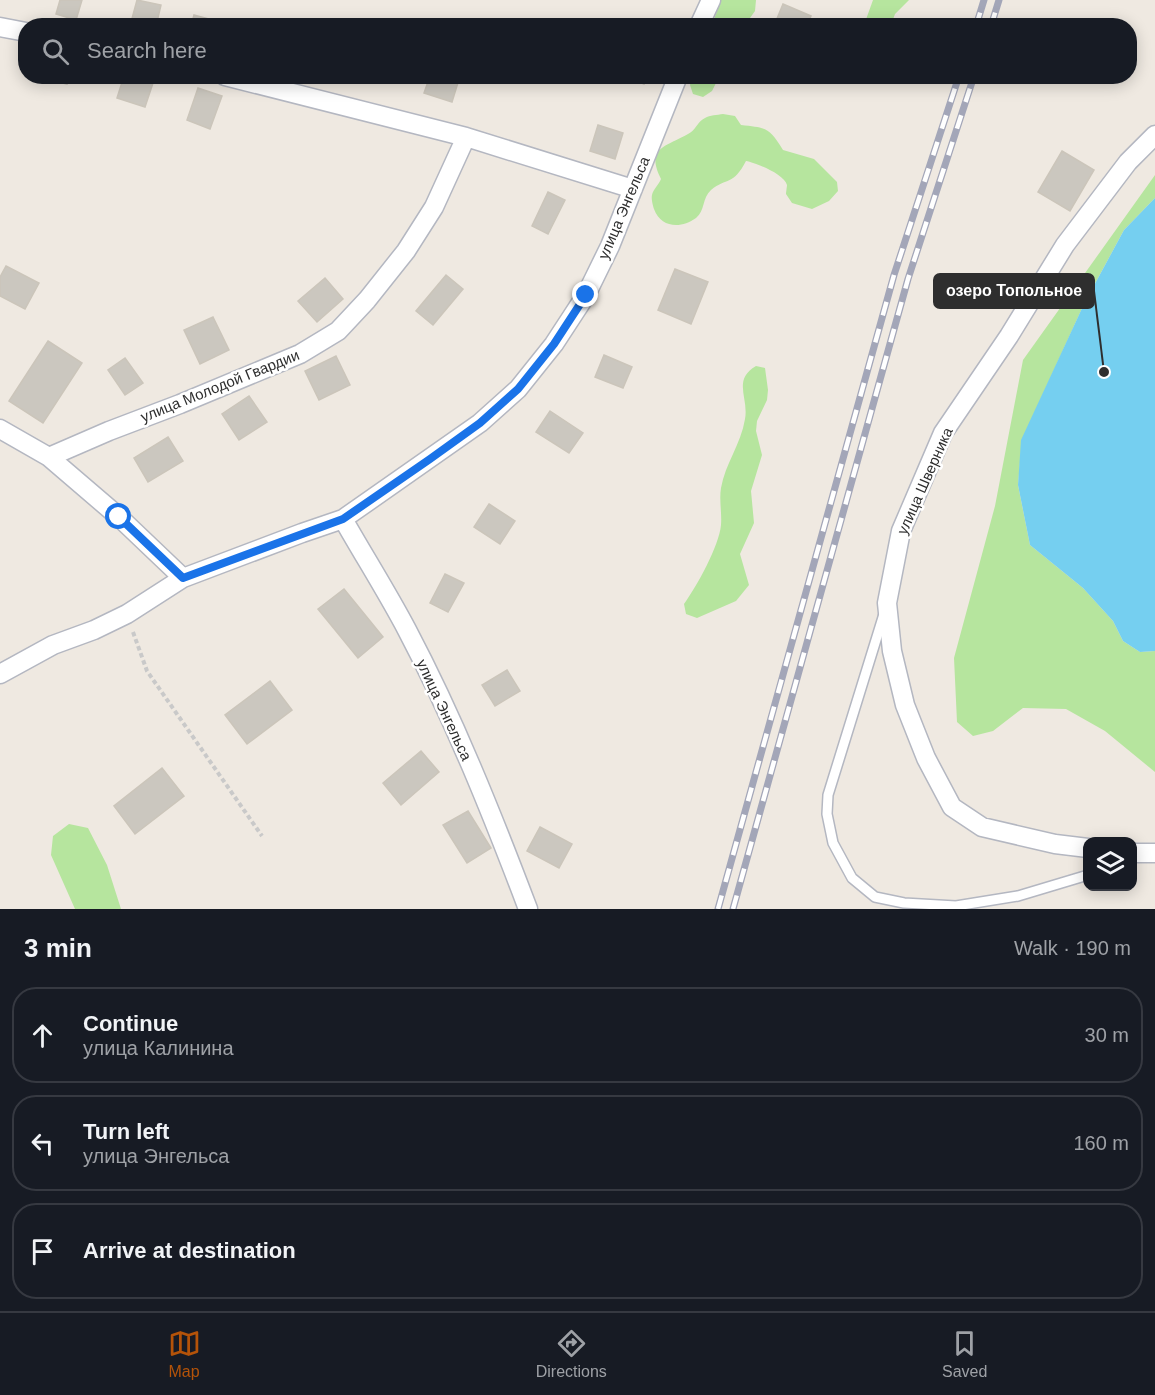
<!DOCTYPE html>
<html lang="en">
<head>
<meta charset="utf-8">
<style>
	body { margin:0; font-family:Helvetica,sans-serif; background:#20242c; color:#f1f3f6 }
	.controls { position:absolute; right:18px; bottom:18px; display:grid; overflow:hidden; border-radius:12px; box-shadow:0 3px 15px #0003 }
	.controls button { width:54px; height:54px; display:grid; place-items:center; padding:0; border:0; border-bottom:2px solid #363941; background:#171b24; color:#f1f3f6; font:30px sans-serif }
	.stop { position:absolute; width:18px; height:18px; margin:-14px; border:4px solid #1a73e8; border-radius:50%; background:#fff }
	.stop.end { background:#1a73e8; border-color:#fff; box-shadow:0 2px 6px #0008 }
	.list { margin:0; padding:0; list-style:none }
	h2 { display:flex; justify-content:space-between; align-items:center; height:78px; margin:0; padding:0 24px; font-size:26px }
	h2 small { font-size:20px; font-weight:400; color:#9ea1a6 }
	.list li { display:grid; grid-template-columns:39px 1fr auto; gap:18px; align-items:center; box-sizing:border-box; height:96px; margin:0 12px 12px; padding:0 12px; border:2px solid #363941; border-radius:24px }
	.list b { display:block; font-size:22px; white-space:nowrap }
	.list p { margin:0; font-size:20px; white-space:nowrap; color:#9ea1a6 }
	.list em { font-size:20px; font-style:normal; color:#9ea1a6 }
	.icon { flex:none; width:33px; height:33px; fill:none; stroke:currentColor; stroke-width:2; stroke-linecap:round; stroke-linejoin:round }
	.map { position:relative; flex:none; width:1155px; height:909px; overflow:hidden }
	.search { position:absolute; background:#171b24; box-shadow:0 3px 15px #0003; left:18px; right:18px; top:18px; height:66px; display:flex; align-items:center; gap:15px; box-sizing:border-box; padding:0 21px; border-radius:24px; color:#9ea1a6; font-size:22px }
	.sheet { height:402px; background:#171b24 }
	nav { display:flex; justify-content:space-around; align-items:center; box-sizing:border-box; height:84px; border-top:2px solid #363941; background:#171b24; font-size:16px; color:#9ea1a6 }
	nav a { display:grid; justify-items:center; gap:3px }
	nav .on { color:#b45309 }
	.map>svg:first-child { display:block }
	.green { fill:#b6e59e }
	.water { fill:#75cff0 }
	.building { fill:#cbc7bf; stroke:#cbc5ba; stroke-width:1.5 }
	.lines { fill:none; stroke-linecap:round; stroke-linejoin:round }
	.service-casing { stroke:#b4b7c1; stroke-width:12 }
	.minor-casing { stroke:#b4b7c1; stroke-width:21 }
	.path { stroke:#c9c9c9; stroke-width:4; stroke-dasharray:4.5 3; stroke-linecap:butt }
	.service { stroke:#fff; stroke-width:9 }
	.minor { stroke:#fff; stroke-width:18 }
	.rail-casing { stroke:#a3a6b8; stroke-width:7 }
	.rail { stroke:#fff; stroke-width:4.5; stroke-dasharray:14; stroke-linecap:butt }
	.route { stroke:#1a73e8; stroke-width:8 }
	.labels { text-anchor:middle; stroke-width:5; stroke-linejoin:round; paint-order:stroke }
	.street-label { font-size:15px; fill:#2e2e2e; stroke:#fff }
	.leader { fill:none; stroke:#2e2e2e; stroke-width:2 }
	.callout-dot { fill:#2e2e2e; stroke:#fff; stroke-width:2 }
	.callout { fill:#2e2e2e; stroke:#2e2e2e; stroke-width:2 }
	.callout-label { font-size:16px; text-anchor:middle; font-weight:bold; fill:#fff }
</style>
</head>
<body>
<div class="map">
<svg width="1155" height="909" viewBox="0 0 1155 909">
	<rect width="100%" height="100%" fill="#efe9e1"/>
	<path class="green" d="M 721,0 L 756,0 L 755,11 L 745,25 L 712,25 Z
		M 873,0 L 909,0 L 895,14 L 891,25 L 864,25 Z
		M 692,77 L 692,76 L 719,77 L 712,91 L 703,97 L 693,94 L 690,85 Z
		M 723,114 L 735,116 L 741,125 C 767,128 769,127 783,150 L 814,159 L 837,182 L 838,191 L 829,201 L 812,209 L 792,203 L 786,194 C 786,193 787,186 787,185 C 784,174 756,163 746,161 C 733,186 727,177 711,190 C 702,198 705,211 696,218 C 681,229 661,228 654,209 C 653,206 651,199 652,195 C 653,190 659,184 661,179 C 645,147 666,147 688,134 C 695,131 698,121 705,118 C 710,115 717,115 723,114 Z
		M 1155,175 L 1155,198 L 1124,230 L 1084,304 L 1022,440 L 1018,485 L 1030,545 L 1083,588 L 1113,621 L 1123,641 L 1140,652 L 1155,651 L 1155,772 L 1105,731 L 1066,709 L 1023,708 L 993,731 L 973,736 L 957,722 L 954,658 L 995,506 L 1023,360 Z
		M 756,366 L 765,368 L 768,390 L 767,400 L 757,421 L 756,431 L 762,455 L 751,491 L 754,523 L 740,554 L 749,585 L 736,601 L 697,618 L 686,614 L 684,604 C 697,586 719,546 721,525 C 722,513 719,500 721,488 C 725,464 741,444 745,419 C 749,398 732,380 756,366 Z
		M 69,824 L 88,828 L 107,865 L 121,909 L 75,909 L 51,855 L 53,836 Z"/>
	<path class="water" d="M 1155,198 L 1155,651 L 1140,652 L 1123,641 L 1113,621 L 1083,588 L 1030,545 L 1018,485 L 1021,440 L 1084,304 L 1124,230 Z"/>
	<path class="building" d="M 60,0 L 82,0 L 76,20 L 56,14 Z
		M 137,0 L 161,5 L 156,26 L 130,26 Z
		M 783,4 L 811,16 L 807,26 L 774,26 Z
		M 194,15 L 220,22 L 219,26 L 191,26 Z
		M 32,76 L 68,76 L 67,84 Z
		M 124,76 L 142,76 L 154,80 L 145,107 L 117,98 Z
		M 430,76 L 460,76 L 452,102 L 424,93 Z
		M 623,76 L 646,76 L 644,84 Z
		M 198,88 L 222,96 L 210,129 L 187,120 Z
		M 598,125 L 623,133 L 615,159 L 590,151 Z
		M 1062,151 L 1094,170 L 1070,211 L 1038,192 Z
		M 548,192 L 565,200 L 548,234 L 532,226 Z
		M 6,266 L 39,283 L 25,309 L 0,296 L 0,277 Z
		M 675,269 L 708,282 L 691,324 L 658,310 Z
		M 446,275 L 463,289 L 433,325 L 416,311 Z
		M 325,278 L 343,299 L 317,322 L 298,301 Z
		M 213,317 L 229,350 L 200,364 L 184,330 Z
		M 48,341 L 82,363 L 43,423 L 9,401 Z
		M 604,355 L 632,367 L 623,388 L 595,377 Z
		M 336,356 L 350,385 L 319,400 L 305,371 Z
		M 125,358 L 143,383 L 125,395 L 108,370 Z
		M 249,396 L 267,422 L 239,440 L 222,414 Z
		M 550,411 L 583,433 L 569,453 L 536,432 Z
		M 168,437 L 183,461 L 148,482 L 134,458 Z
		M 489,504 L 515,521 L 500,544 L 474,527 Z
		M 445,574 L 464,583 L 448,612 L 430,603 Z
		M 344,589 L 383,637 L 358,658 L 318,609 Z
		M 507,670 L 520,691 L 495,706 L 482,685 Z
		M 270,681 L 292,710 L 247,744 L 225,715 Z
		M 421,751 L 439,772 L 401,805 L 383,783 Z
		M 162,768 L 184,796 L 135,834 L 114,806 Z
		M 468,811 L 491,848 L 467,863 L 443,825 Z
		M 540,827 L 572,844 L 559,868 L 527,851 Z"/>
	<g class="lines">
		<defs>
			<path id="service" d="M 884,614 L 828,795 L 827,814 L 833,843 L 852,878 L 875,897 L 904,903 L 956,906 L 1018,896 L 1088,875"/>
			<path id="minor" d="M 699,26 L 711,0
				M 0,27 L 26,32
				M 225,76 L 466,137 L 633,189
				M 0,429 L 49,457 L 119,517 L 183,578
				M 49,457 L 109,431 L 180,404 L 300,354 L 338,331 L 367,300 L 406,251 L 434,207 L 466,137
				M 343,519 C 364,556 387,592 407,630 C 454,719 492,814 528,909
				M 0,674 L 53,645 L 94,630 L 127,614 L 183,578 L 302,533 L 343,519 L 480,423 L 518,389 L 554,344 L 586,295 L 610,246 L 678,76
				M 1088,848 L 1055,844 L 982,827 L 952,807 L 926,758 L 905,705 L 892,651 L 887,603 L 901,531 L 943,433 L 1009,336 L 1065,245 L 1128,162 L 1155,135
				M 1132,853 L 1155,853"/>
		</defs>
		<use href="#service" class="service-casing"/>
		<use href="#minor" class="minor-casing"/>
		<path class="path" d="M 133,632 L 147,671 L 262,836"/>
		<use href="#service" class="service"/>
		<use href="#minor" class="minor"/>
		<defs>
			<path id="rail" d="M 976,26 L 984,0
				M 991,26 L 999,0
				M 718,909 L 894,275 L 959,76
				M 733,909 L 908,279 L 974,76"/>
		</defs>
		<use href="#rail" class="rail-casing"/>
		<use href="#rail" class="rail"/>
	</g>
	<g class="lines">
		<path class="route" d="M 119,517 L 183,578 L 343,519 L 430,459 L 480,423 L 518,389 L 554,344 L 586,295"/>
	</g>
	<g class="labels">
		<g class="street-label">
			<text transform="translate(624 208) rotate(-67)" y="5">улица Энгельса</text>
			<text transform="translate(220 386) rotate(-22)" y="5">улица Молодой Гвардии</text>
			<text transform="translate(925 481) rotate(-66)" y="5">улица Шверника</text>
			<text transform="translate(444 710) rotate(65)" y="5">улица Энгельса</text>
		</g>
	</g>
	<path class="leader" d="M1104 372L1094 291"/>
	<circle class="callout-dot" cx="1104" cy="372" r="6"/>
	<rect class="callout" x="934" y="274" width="160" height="34" rx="6"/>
	<g class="callout-label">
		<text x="1014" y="296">озеро Топольное</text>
	</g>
</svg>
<div class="controls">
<button><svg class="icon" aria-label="layers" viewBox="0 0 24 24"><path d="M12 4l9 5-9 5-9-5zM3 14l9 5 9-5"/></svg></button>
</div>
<div class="stop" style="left:119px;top:517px"></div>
<div class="stop end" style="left:586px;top:295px"></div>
<div class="search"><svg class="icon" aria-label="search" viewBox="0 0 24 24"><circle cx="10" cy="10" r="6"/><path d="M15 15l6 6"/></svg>Search here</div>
</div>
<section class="sheet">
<h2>3 min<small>Walk · 190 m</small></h2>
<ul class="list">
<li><svg class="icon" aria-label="ahead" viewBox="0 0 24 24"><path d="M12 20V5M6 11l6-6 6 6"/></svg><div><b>Continue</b><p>улица Калинина</p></div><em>30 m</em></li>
<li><svg class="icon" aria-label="left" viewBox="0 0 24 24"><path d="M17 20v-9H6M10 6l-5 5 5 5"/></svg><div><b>Turn left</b><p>улица Энгельса</p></div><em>160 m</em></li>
<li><svg class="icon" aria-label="arrive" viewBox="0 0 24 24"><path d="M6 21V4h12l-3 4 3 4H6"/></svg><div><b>Arrive at destination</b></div></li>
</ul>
</section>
<nav>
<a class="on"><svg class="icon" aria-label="map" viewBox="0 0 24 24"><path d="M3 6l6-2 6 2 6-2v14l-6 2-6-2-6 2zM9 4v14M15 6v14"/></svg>Map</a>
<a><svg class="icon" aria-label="directions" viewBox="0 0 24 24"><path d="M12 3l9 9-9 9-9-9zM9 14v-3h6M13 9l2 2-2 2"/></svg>Directions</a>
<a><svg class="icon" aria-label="saved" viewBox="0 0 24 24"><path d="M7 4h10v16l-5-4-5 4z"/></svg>Saved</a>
</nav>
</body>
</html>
